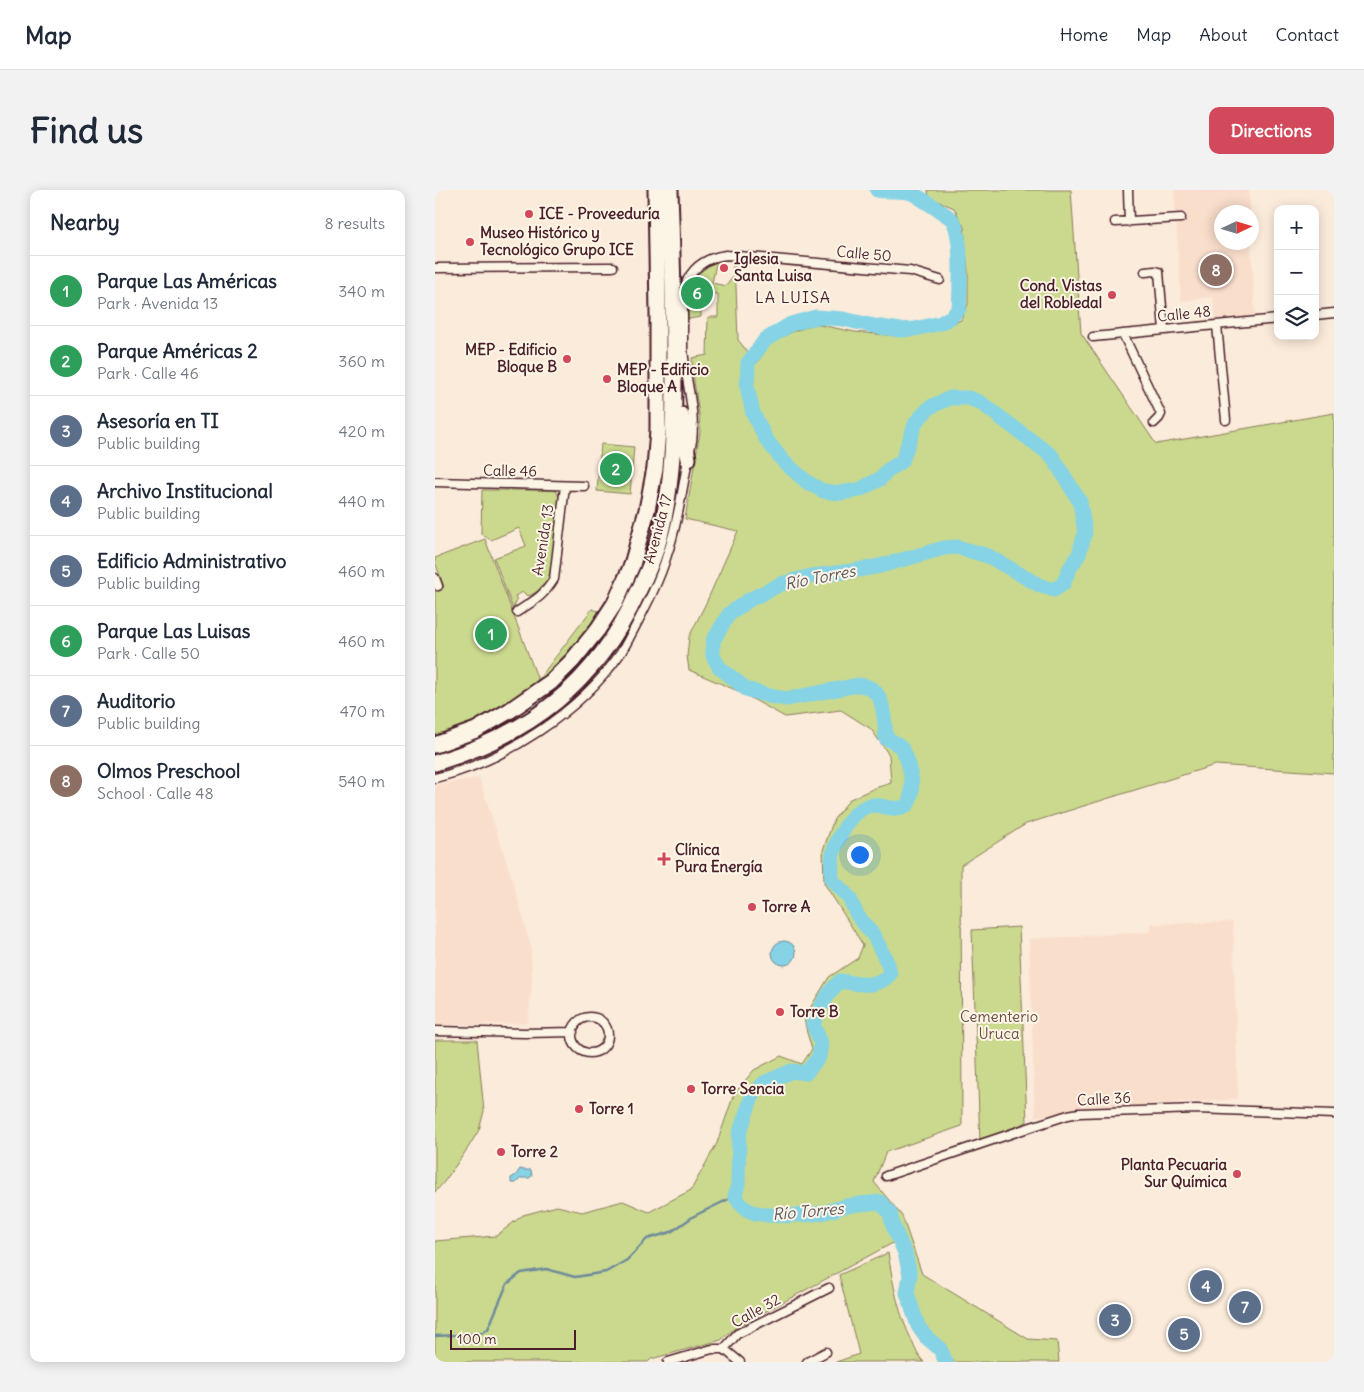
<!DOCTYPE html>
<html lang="en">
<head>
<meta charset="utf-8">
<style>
	body { margin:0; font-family:Delius,sans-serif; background:#f2f2f3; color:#1f2937 }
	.controls { position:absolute; right:15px; top:15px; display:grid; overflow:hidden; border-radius:10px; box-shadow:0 2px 12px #0003 }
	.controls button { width:45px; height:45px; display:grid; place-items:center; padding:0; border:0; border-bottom:1px solid #e0e1e3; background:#fff; color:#1f2937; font:25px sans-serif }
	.compass { position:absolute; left:779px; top:15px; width:45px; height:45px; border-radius:50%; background:#fff; box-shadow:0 2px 12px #0003; rotate:86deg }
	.scale { position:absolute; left:15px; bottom:12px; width:126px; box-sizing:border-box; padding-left:5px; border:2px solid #4a1f2b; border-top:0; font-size:14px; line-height:18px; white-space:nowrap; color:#4a1f2b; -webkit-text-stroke:4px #fcf5e5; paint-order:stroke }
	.you { position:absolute; left:424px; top:664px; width:18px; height:18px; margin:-12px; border:4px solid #fff; border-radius:50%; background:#1a73e8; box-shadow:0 0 0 8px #1a73e833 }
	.badge { display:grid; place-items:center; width:32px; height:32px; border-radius:50%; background:#d1495b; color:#fff; font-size:16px; font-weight:700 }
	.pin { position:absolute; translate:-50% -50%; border:2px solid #fff; box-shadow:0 1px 5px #0006 }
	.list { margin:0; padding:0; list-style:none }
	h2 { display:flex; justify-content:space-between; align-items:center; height:65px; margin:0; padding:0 20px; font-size:21px }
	h2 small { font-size:16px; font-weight:400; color:#747a83 }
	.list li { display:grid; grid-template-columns:32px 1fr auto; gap:15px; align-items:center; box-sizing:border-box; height:70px; padding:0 20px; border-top:1px solid #e0e1e3 }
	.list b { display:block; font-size:19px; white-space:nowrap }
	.list p { margin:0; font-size:16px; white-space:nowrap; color:#747a83 }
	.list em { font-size:16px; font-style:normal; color:#747a83 }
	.icon { flex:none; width:28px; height:28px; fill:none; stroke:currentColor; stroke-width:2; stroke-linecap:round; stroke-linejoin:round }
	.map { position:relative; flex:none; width:899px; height:1172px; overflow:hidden; border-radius:10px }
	header { display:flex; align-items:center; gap:30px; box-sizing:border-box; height:70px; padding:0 25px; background:#fff; border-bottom:1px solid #e0e1e3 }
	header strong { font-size:24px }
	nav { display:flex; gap:28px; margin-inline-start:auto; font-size:18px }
	.intro { display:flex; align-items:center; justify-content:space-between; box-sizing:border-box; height:120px; padding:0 30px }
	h1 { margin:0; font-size:35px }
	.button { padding:12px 22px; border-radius:10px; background:#d1495b; color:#fff; font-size:18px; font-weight:700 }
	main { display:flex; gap:30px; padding:0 30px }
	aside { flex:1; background:#fff; border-radius:10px; box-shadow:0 2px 12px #0003 }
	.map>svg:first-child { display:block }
	.built { fill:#fadecc }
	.green { fill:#cad98d; stroke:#8a7c5c; fill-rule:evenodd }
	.water { fill:#86d3e5; stroke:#6e8b9b }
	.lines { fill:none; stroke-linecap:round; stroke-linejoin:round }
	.stream { stroke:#6e8b9b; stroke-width:2.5 }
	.river { stroke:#86d3e5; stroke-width:15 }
	.street-casing { stroke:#4a1f2b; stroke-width:11 }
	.highway-casing { stroke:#4a1f2b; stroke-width:19 }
	.street { stroke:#fcf5e5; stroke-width:8 }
	.highway { stroke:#fcf5e5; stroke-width:15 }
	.poi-dot { fill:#d1495b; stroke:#fcf5e5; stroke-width:2 }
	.labels { text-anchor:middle; stroke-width:4; stroke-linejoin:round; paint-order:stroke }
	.poi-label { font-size:15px; font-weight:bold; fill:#4a1f2b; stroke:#fcf5e5; text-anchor:start }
	.street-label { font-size:15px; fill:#4a1f2b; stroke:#fcf5e5 }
	.park-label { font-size:15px; fill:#6a4e44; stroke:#fcf5e5 }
	.neighbourhood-label { font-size:16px; letter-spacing:1px; fill:#4a1f2b; stroke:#fcf5e5 }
	.water-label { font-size:16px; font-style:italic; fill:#5c5563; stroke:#fcf5e5 }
</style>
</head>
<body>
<header>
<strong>Map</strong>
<nav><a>Home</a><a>Map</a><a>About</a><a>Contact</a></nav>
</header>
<div class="intro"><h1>Find us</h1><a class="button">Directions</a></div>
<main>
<aside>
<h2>Nearby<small>8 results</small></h2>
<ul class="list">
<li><span class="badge" style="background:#2e9e5b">1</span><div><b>Parque Las Américas</b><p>Park · Avenida 13</p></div><em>340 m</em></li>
<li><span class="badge" style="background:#2e9e5b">2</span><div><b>Parque Américas 2</b><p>Park · Calle 46</p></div><em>360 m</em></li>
<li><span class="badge" style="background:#5c6f8a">3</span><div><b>Asesoría en TI</b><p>Public building</p></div><em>420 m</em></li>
<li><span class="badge" style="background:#5c6f8a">4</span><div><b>Archivo Institucional</b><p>Public building</p></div><em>440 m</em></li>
<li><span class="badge" style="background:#5c6f8a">5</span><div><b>Edificio Administrativo</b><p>Public building</p></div><em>460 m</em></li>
<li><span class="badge" style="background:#2e9e5b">6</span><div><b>Parque Las Luisas</b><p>Park · Calle 50</p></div><em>460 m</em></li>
<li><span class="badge" style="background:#5c6f8a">7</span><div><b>Auditorio</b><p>Public building</p></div><em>470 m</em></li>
<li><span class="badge" style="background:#8d6e63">8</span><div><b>Olmos Preschool</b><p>School · Calle 48</p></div><em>540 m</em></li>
</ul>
</aside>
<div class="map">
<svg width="899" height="1172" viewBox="0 0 899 1172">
	<rect width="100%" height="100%" fill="#fbebda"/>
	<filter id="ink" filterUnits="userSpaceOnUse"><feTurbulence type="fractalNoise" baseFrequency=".02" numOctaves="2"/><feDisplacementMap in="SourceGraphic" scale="10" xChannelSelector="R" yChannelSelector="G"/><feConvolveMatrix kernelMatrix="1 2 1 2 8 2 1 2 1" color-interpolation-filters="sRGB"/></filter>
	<g filter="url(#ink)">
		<path class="built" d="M 739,0 L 814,0 L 815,22 L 786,22 L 786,52 L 816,52 L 820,126 L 781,130 L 778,107 L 746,111 Z
			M 44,588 L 79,695 L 96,758 L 97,791 L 93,833 L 42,835 L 0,835 L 0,595 Z
			M 798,732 L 803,909 L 721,914 L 627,922 L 600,927 L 594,749 L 716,742 L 716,734 Z"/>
		<path class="green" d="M 493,0 L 636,0 L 646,143 L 721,254 L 899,223 L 899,583 L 780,575 L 591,634 L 526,675 L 527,936 L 451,962 L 439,992 L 467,1026 L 487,1084 L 593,1149 L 622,1151 L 624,1172 L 519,1172 L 487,1134 L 478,1103 L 479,1085 L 467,1048 L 300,1138 L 286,1150 L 216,1169 L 213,1172 L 0,1172 L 0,1051 L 61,1046 L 88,1025 L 122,1016 L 147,1022 L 188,1011 L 214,1022 L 256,1000 L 282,953 L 299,904 L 319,880 L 346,866 L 367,874 L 377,859 L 372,843 L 369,828 L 394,787 L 423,768 L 428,755 L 389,693 L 388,660 L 399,629 L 415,609 L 440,598 L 456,593 L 454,565 L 436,539 L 406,520 L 350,527 L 303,501 L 254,480 L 252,466 L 254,447 L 272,411 L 303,341 L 250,329 L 265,242 L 264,224 L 259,191 L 257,168 L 272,165 L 273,127 L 283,127 L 283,104 L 266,103 L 266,127 L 253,129 L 254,103 L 257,92 L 262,85 L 282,69 L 300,69 L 303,150 L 322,173 L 335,154 L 357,142 L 380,134 L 420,142 L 462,146 L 499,141 L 526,130 L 533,114 L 533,82 L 529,37 L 519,18 L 494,7 ZM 282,69 L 296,71 L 300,84 L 291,96 L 277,93 Z
			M 166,254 L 199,257 L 195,304 L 162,301 Z
			M 47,300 L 119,300 L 121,301 L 124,306 L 117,374 L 113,389 L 103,401 L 96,405 L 92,406 L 88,402 L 80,406 L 82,410 L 78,419 L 59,368 L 91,356 L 84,338 L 56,350 L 46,344 Z
			M 50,349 L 103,490 L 157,419 L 169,423 L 144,456 L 106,493 L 50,528 L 16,542 L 0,546 L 0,400 L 9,397 L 0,372 L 0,368 Z
			M 584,737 L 592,932 L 545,951 L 537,740 Z
			M 0,850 L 42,850 L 49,921 L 44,940 L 33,958 L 9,992 L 0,1002 Z
			M 453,1063 C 458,1094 463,1123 477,1151 C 480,1159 483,1166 489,1172 L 401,1172 L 424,1164 L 404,1085 Z"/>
		<path class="water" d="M337 763a12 12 0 1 1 24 0a12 12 0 1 1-24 0Z
			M 85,979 L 89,980 L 96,980 L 97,986 L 94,988 L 86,988 L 81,993 L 76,993 L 76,988 L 81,985 Z"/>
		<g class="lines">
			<path class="stream" d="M 0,1146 L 44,1144 L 53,1139 L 72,1094 L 86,1083 L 111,1079 L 140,1087 L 171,1082 L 192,1070 L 212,1049 L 236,1042 L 259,1026 L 300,1006"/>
			<path class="river" d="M 442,0 C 453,2 467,0 477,3 C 482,6 516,27 518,31 C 528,48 525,98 524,119 L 516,127 L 506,133 L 480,139 L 465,140 L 439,136 L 408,129 L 381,127 L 356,134 L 330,150 L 313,173 L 312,196 L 318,223 L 331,249 L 348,271 L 372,292 L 388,301 L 405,303 L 424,300 L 445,289 L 453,280 L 467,271 L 481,232 L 495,217 L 515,208 L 534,208 L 546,213 L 617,266 L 645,312 L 650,343 L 644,364 L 635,378 L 628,394 L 619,400 L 604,395 L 553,366 L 522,357 L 509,358 L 445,376 L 417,381 L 376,386 L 346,394 L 314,410 L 294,424 L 285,439 L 278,451 L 278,466 L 284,477 L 311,499 L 334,506 L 352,509 L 423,495 C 451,496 449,527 451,548 C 456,551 464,554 467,559 C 475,569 483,610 469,617 C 460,621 447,615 438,615 C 418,616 398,653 397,671 C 396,677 397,684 397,690 L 414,707 L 422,725 L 439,746 L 453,774 L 455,784 C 442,799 422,794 405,791 C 392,803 385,818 378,834 L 386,853 L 384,867 L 371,883 L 357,881 L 329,893 L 317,906 L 304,945 L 303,994 L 300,1006 C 303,1011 307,1017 313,1020 C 327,1028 369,1026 385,1023 C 394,1022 402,1018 411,1016 C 422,1014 434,1013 445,1012 L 455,1023 L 458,1036 L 470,1063 L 475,1085 L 472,1103 L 483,1136 L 490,1146 L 505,1159 L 511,1172"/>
			<defs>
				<path id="street" d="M 693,0 L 694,32
					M 680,32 L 746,28
					M 0,78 L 178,77
					M 710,82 L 720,81 L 724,82 L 729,140
					M 880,125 L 899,123
					M 782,135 L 791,230
					M 688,144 L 726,224 L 724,228 L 719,233
					M 658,147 L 843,129
					M 0,292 L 149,296
					M 0,388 L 3,396
					M 82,422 C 98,411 108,407 119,389 L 130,296
					M 0,588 C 68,572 145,522 185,464 C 190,457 194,448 198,441 C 211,416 224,392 232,365 C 245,328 248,289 257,251 C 261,220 250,189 248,158 C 248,148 248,137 248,127 C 248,114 247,101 253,89 C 261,74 276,67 291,65 L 475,81 L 505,90
					M137 845a18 18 0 1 1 36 0a18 18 0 1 1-36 0Z
					M 0,841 L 90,843 L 138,842
					M 451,986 L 596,937 L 633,925 L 644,923 L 762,919 L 899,924
					M 289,1159 L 305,1172
					M 233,1172 L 277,1159 L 289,1159 L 302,1144 L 394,1098
					M 372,1172 L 391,1162"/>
				<path id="highway" d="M 246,225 L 253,269
					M 0,555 L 41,540 L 74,521 L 116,492 L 137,471 L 163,439 L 180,413 L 197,375 L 212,320 L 220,278 L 223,240 L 223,124 L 221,0
					M 0,573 C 95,544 161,494 203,402 C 212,384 220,365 225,346 C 239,291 239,234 239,177 C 239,118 237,59 235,0"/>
			</defs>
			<use href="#street" class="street-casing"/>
			<use href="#highway" class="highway-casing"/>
			<use href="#street" class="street"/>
			<use href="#highway" class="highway"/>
		</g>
	</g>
	<g class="poi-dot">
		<circle cx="94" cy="24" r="5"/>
		<circle cx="35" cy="52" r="5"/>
		<circle cx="289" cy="78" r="5"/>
		<circle cx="677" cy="105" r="5"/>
		<circle cx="132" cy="169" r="5"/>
		<circle cx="172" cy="189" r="5"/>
		<path d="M226.5 661.5h5v5h5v5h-5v5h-5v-5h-5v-5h5z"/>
		<circle cx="317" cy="717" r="5"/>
		<circle cx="345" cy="822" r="5"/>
		<circle cx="256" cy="899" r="5"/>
		<circle cx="144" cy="919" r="5"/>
		<circle cx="66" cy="962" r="5"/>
		<circle cx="802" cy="984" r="5"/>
	</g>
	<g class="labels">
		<g class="poi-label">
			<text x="104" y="29">ICE - Proveeduría</text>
			<text x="45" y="48">Museo Histórico y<tspan x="45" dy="17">Tecnológico Grupo ICE</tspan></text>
			<text x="299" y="74">Iglesia<tspan x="299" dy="17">Santa Luisa</tspan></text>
			<text x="667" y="101" text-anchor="end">Cond. Vistas<tspan x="667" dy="17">del Robledal</tspan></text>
			<text x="122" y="165" text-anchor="end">MEP - Edificio<tspan x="122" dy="17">Bloque B</tspan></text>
			<text x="182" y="185">MEP - Edificio<tspan x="182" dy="17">Bloque A</tspan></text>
			<text x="240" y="665">Clínica<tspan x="240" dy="17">Pura Energía</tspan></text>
			<text x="327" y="722">Torre A</text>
			<text x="355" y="827">Torre B</text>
			<text x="266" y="904">Torre Sencia</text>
			<text x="154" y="924">Torre 1</text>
			<text x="76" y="967">Torre 2</text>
			<text x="792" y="980" text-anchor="end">Planta Pecuaria<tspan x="792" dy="17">Sur Química</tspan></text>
		</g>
		<g class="street-label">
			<text transform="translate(429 64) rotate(5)" y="5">Calle 50</text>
			<text transform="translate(749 124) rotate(-6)" y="5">Calle 48</text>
			<text transform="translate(75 281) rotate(1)" y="5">Calle 46</text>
			<text transform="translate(223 339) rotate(-75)" y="5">Avenida 17</text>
			<text transform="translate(108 350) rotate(-81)" y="5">Avenida 13</text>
			<text transform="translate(669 909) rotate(-3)" y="5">Calle 36</text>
			<text transform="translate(321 1121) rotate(-29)" y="5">Calle 32</text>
		</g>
		<g class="park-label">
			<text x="564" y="832">Cementerio<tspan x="564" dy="17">Uruca</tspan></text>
		</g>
		<g class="neighbourhood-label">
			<text x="358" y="113">LA LUISA</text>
		</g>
		<g class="water-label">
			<text transform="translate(385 387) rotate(-11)" y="6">Río Torres</text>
			<text transform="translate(373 1021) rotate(-5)" y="6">Río Torres</text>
		</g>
	</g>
</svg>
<div class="controls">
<button>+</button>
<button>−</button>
<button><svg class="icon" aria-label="layers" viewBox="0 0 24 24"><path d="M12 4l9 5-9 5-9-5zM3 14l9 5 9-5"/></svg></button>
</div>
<svg class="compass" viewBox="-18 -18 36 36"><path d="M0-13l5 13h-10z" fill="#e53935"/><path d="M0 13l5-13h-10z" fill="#747a83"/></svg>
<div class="scale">100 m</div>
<div class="you"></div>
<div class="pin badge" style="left:56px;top:444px;background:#2e9e5b">1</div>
<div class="pin badge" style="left:181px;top:279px;background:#2e9e5b">2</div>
<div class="pin badge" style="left:680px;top:1130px;background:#5c6f8a">3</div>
<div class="pin badge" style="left:771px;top:1096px;background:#5c6f8a">4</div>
<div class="pin badge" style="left:749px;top:1144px;background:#5c6f8a">5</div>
<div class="pin badge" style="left:262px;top:103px;background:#2e9e5b">6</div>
<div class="pin badge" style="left:810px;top:1117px;background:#5c6f8a">7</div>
<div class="pin badge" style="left:781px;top:80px;background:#8d6e63">8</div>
</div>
</main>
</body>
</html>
